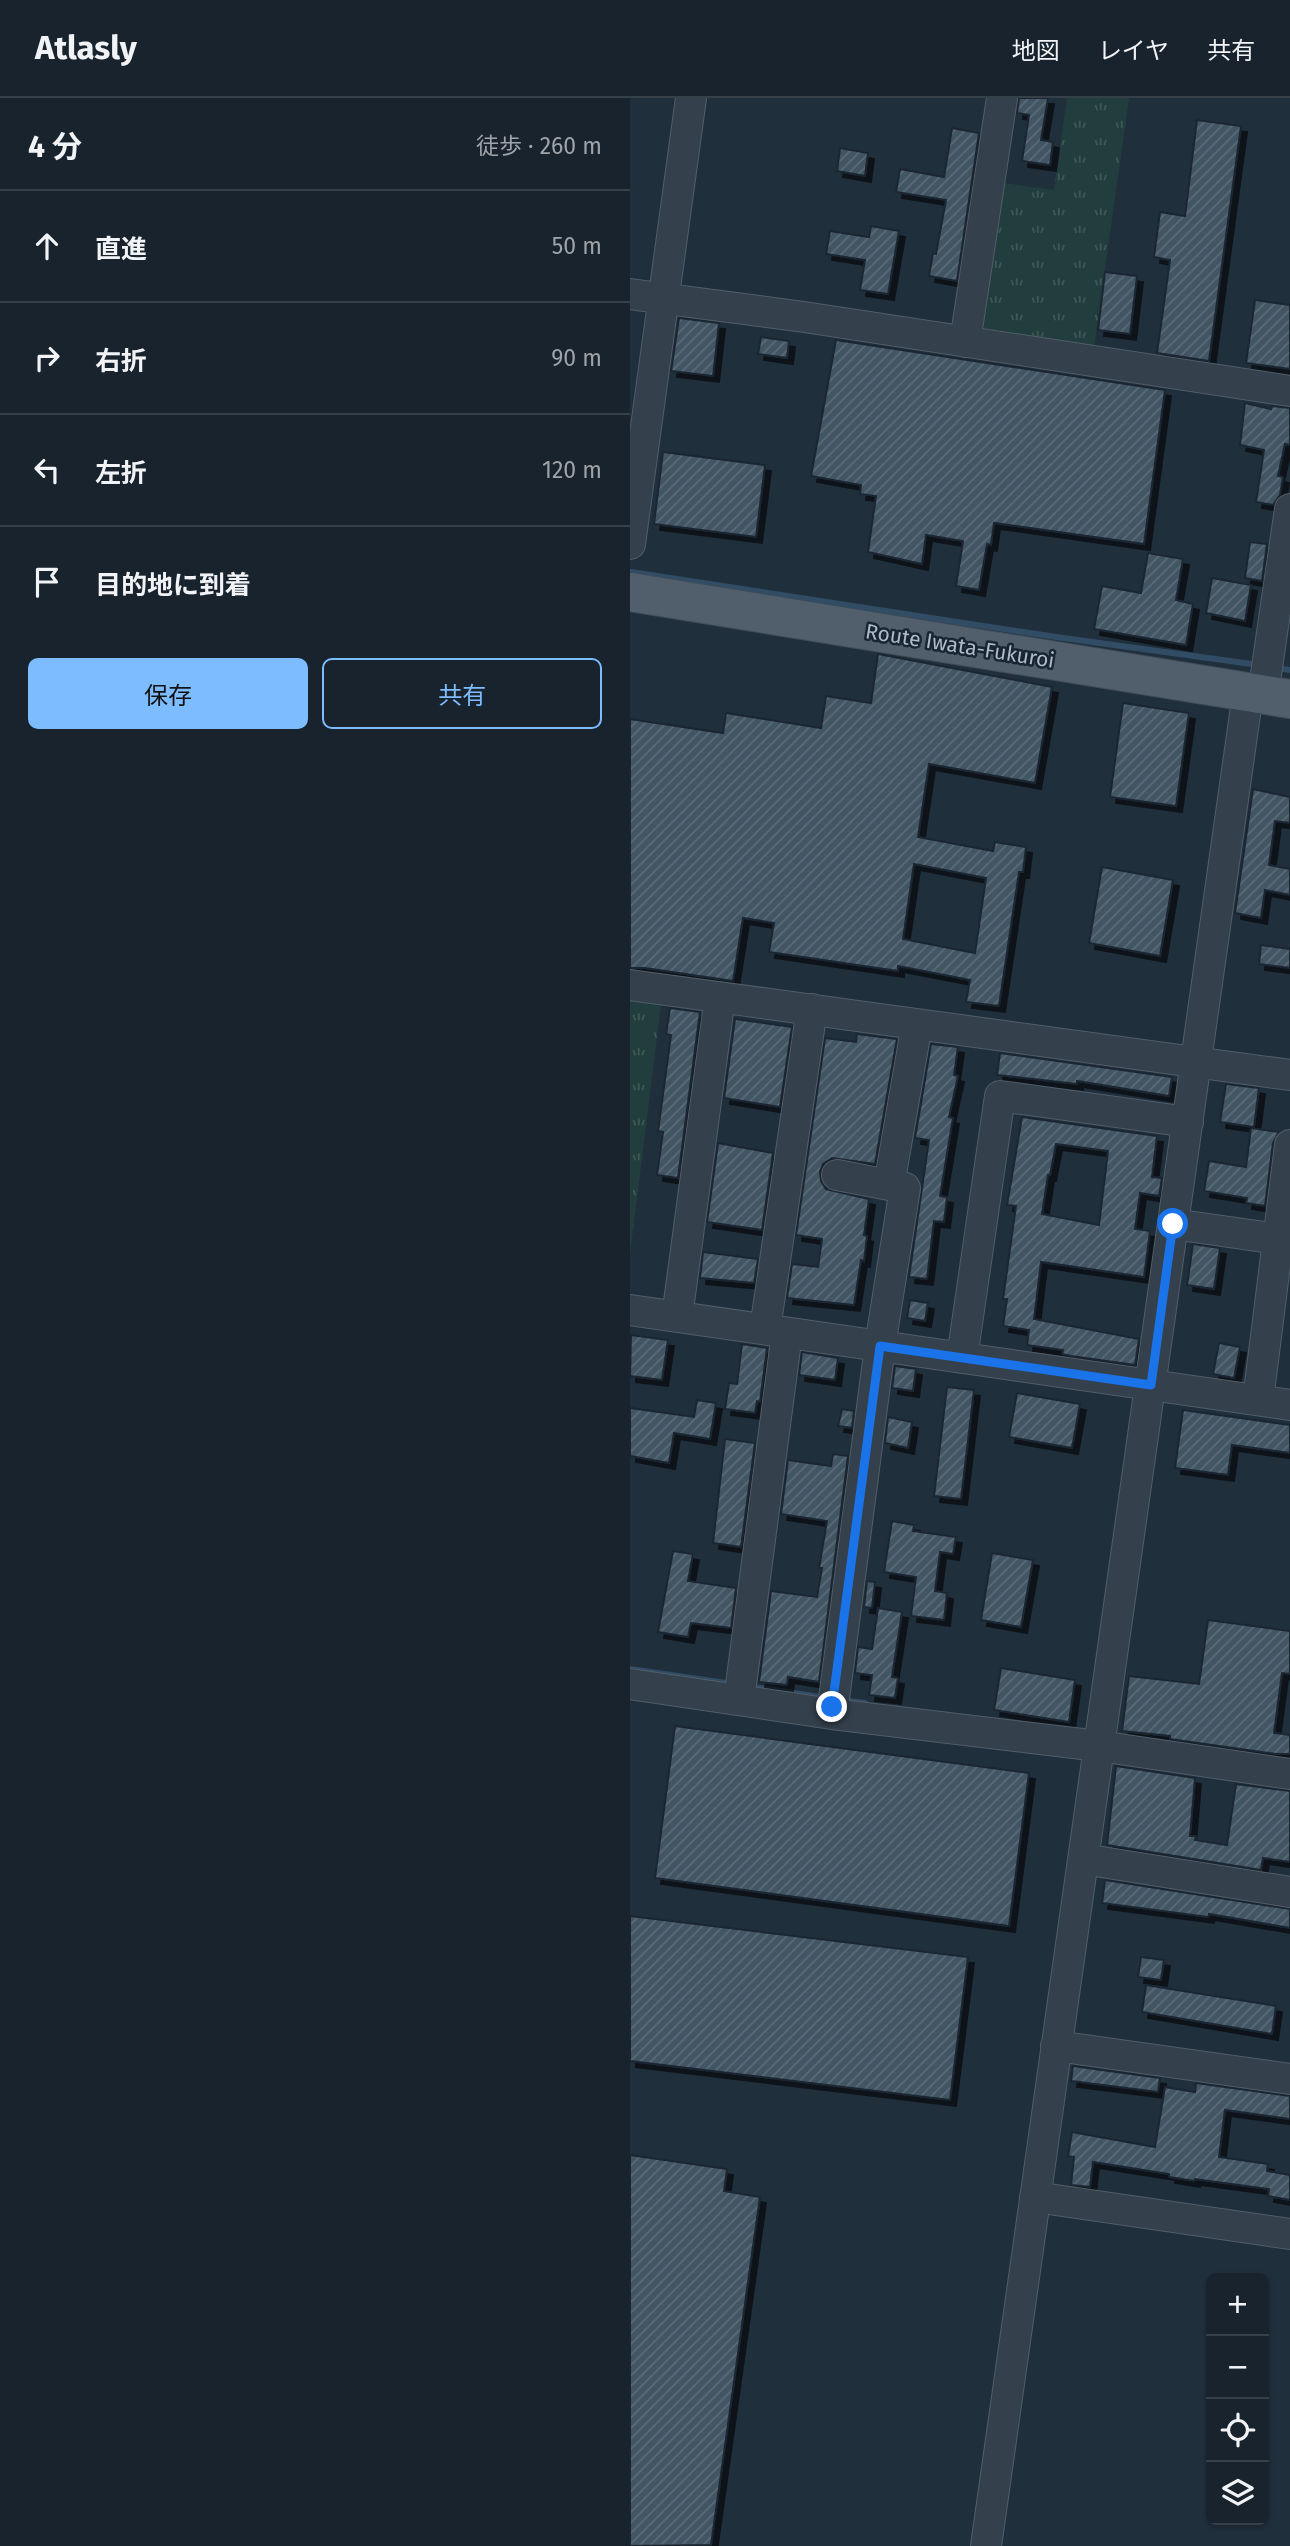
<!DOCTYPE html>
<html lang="ja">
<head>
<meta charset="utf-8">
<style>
	body { margin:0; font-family:"Fira Sans","Noto Sans JP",sans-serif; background:#252f39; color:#f1f3f6 }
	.controls { position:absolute; right:21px; bottom:21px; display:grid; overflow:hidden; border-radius:10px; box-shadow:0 2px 5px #0004 }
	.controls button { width:63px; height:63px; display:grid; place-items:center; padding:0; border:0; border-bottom:2px solid #364049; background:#18232d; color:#f1f3f6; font:35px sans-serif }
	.stop { position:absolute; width:21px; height:21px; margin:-16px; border:5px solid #1a73e8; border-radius:50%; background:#fff }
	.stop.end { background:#1a73e8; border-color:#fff; box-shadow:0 2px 7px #0008 }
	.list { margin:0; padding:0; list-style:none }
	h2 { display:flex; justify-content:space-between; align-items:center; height:91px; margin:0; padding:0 28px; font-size:30px }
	h2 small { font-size:23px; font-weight:400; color:#9fa4aa }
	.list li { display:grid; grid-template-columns:46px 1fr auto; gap:21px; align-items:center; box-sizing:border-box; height:112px; padding:0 28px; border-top:2px solid #364049 }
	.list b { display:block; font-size:26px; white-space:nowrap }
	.list em { font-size:23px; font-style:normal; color:#9fa4aa }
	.actions { display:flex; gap:14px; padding:21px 28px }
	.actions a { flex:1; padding:16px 0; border:2px solid #7dbcff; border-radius:10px; text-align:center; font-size:24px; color:#7dbcff }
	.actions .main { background:#7dbcff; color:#111 }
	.icon { flex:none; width:38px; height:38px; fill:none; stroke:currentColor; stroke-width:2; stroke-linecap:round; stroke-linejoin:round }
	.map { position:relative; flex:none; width:660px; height:2448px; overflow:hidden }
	header { display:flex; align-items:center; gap:42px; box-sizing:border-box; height:98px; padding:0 35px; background:#18232d; border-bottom:2px solid #364049 }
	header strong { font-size:33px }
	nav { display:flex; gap:38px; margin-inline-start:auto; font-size:24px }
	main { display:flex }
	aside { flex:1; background:#18232d }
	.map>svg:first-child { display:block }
	.grass { fill:url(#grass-tufts) }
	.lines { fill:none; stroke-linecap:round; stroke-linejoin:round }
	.stream { stroke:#314c65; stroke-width:6 }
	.building { fill:url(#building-hatch); stroke:#1b2733; stroke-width:2; fill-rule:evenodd; filter:url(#shadow) }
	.minor-casing { stroke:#515e6a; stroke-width:32 }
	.major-casing { stroke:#404c58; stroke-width:40 }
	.minor { stroke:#34404c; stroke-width:30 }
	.major { stroke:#515f6d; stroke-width:38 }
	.route { stroke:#1a73e8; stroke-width:9 }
	.labels { text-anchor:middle; stroke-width:5; stroke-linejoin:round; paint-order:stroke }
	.street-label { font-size:21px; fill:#aebbc8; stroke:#192531 }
</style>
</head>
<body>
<header>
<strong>Atlasly</strong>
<nav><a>地図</a><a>レイヤ</a><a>共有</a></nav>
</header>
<main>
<aside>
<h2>4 分<small>徒歩 · 260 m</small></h2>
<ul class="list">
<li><svg class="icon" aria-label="ahead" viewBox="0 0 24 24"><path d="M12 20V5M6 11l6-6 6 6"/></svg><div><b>直進</b></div><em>50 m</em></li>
<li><svg class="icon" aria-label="right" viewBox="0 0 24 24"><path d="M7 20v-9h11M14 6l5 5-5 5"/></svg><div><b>右折</b></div><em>90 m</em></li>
<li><svg class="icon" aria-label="left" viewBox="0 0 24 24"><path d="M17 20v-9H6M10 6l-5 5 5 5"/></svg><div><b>左折</b></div><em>120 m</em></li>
<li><svg class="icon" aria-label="arrive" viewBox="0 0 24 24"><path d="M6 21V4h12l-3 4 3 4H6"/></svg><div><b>目的地に到着</b></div></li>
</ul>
<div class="actions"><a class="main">保存</a><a>共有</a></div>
</aside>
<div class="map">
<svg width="660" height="2448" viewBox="0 0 660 2448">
	<defs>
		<pattern id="grass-tufts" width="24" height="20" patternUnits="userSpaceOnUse" patternTransform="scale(1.75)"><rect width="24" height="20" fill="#223d3d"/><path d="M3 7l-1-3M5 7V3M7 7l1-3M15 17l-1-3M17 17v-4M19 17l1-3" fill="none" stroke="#405758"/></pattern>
		<pattern id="building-hatch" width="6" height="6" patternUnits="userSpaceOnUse" patternTransform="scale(1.75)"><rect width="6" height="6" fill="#425463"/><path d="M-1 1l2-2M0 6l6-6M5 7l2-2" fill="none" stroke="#5b6b78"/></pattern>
		<filter id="shadow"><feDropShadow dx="6" dy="6" stdDeviation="0" flood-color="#0009"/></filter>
	</defs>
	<rect width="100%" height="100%" fill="#202f3c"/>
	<path class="grass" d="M 437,0 L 499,0 L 463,256 L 345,240 L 367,84 L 424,92 Z
		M 0,887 L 33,891 L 0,1156 Z"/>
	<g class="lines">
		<path class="stream" d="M 1,474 L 426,539 L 629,567
			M 647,570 L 660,572
			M 0,1571 L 103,1586
			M 118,1588 L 197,1600
			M 211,1602 L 235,1605"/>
	</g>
	<path class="building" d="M 389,0 L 418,0 L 411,42 L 423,44 L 420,67 L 392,63 L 399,17 L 387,15 Z
		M 567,22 L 611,28 L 579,263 L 527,255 L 540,162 L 524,159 L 530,114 L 555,118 Z
		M 322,30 L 349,35 L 327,183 L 299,178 L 303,155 L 306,156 L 316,102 L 266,94 L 270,71 L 314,79 Z
		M 210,50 L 238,55 L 235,78 L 207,73 Z
		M 241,128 L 269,133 L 258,196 L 230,192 L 235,162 L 196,156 L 200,133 L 239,139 Z
		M 475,174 L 507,178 L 500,236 L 468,232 Z
		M 625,202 L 660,207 L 660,271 L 616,265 Z
		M 49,220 L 89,225 L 83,278 L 41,273 Z
		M 131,239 L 159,243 L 157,260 L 128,256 Z
		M 206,242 L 535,292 L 514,446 L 364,425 L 361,447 L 357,446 L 349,492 L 326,488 L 333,443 L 296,437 L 292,466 L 238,454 L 246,398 L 230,396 L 231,387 L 181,378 Z
		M 615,305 L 641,311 L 642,308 L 660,310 L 660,347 L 655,346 L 648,378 L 653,379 L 650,397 L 643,407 L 626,404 L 634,352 L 610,347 Z
		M 33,354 L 135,367 L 126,439 L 24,426 Z
		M 620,444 L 637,446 L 632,483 L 615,480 Z
		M 518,455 L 553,461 L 546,502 L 563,506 L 556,547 L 464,531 L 472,488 L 511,495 Z
		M 582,480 L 621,487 L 615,523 L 576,515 Z
		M 248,556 L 422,589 L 405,685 L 299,666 L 288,739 L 363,753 L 365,744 L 396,749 L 393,774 L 389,774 L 369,908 L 336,904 L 340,882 L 268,868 L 268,873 L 139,854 L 144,825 L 113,820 L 103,883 L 15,870 L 0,870 L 0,621 L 93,635 L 96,615 L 191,630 L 196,598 L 241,605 ZM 284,766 L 356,780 L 345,855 L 273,841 Z
		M 493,605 L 559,615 L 546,708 L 480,699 Z
		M 623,691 L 660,699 L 660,725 L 645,723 L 639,767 L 660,771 L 660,797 L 635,792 L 631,820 L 605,815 Z
		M 472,769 L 543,782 L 530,858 L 459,845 Z
		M 631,847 L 660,851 L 660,870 L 629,866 Z
		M 40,910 L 70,914 L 48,1080 L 27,1077 L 33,1034 L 28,1033 L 41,937 L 36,936 Z
		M 105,921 L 162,929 L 150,1009 L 94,1000 Z
		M 227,936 L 267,941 L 245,1066 L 202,1060 L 193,1066 L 190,1074 L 191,1083 L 196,1091 L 239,1101 L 234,1137 L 237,1138 L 234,1163 L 231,1162 L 224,1207 L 157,1200 L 162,1166 L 188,1169 L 192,1141 L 166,1137 L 195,940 L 226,944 Z
		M 301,946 L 328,949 L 324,977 L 328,978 L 319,1019 L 323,1020 L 310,1098 L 317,1099 L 314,1124 L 304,1123 L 297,1181 L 279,1179 L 299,1042 L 285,1040 Z
		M 370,955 L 542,979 L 539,998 L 447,983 L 447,986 L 367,977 Z
		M 596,986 L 629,990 L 624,1029 L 590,1024 Z
		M 392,1019 L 527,1038 L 522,1079 L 532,1080 L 529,1098 L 510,1095 L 505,1131 L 520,1133 L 514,1179 L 411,1164 L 404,1221 L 509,1241 L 505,1267 L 441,1258 L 432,1256 L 433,1252 L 397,1247 L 399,1232 L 373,1228 L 377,1201 L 373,1201 L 386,1108 L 377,1107 ZM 426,1046 L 478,1053 L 469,1127 L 412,1116 L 418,1077 L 420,1077 Z
		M 621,1030 L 649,1034 L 643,1045 L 635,1108 L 616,1105 L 617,1100 L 574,1093 L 579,1063 L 616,1069 Z
		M 88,1045 L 143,1055 L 132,1132 L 77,1124 Z
		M 563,1146 L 590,1150 L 584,1191 L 557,1187 Z
		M 73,1154 L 128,1161 L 124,1185 L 70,1180 Z
		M 280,1202 L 298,1205 L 295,1223 L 277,1220 Z
		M 1,1237 L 38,1242 L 32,1282 L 0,1278 Z
		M 589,1245 L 610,1249 L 604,1280 L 583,1276 Z
		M 112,1246 L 137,1250 L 130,1304 L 127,1303 L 125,1315 L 95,1311 L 99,1285 L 107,1286 Z
		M 172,1254 L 208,1260 L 205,1282 L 169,1277 Z
		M 265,1268 L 286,1271 L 283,1293 L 262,1290 Z
		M 317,1289 L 344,1292 L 331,1401 L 304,1398 Z
		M 387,1295 L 450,1306 L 442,1350 L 379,1339 Z
		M 67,1302 L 86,1305 L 80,1341 L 44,1335 L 39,1365 L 0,1358 L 0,1310 L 64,1319 Z
		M 212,1311 L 224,1313 L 222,1330 L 208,1328 Z
		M 553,1312 L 660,1327 L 660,1355 L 602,1347 L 598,1377 L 545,1370 Z
		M 258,1319 L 282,1324 L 278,1350 L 255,1345 Z
		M 95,1341 L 125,1345 L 111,1449 L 83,1445 Z
		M 203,1356 L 218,1358 L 189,1584 L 158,1579 L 157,1587 L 129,1584 L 141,1493 L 187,1499 L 192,1470 L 189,1470 L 197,1423 L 151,1416 L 158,1362 L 201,1368 Z
		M 262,1423 L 284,1427 L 283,1433 L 326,1439 L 323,1456 L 310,1454 L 305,1493 L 317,1495 L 314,1522 L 281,1518 L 286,1479 L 254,1474 Z
		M 43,1453 L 63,1456 L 58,1483 L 106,1490 L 101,1530 L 61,1525 L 58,1539 L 28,1534 Z
		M 362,1455 L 403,1462 L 391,1529 L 351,1522 Z
		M 237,1483 L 245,1484 L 242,1510 L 234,1509 Z
		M 248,1510 L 272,1514 L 262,1579 L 268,1580 L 265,1600 L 239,1597 L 242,1577 L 225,1575 L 228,1549 L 242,1551 Z
		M 578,1522 L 660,1533 L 660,1576 L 652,1575 L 644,1635 L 660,1637 L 660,1656 L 646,1656 L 540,1641 L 540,1638 L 492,1633 L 499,1578 L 569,1586 Z
		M 371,1570 L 445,1582 L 439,1624 L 364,1612 Z
		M 45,1628 L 399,1675 L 379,1828 L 25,1780 Z
		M 486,1668 L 565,1680 L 560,1738 L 566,1738 L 565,1742 L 597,1747 L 606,1686 L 660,1693 L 660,1764 L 633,1760 L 631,1772 L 477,1747 Z
		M 475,1782 L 660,1811 L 660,1830 L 579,1816 L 578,1819 L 472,1805 Z
		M 0,1818 L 338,1859 L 320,2002 L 0,1963 Z
		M 511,1859 L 534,1862 L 531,1882 L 508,1879 Z
		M 516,1887 L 646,1908 L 642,1936 L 512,1914 Z
		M 443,1968 L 530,1980 L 528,1994 L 441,1983 Z
		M 566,1985 L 660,1998 L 660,2021 L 595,2012 L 589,2059 L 638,2066 L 637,2073 L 660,2077 L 660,2102 L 638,2098 L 639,2091 L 565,2081 L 564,2083 L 539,2079 L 539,2076 L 463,2064 L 460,2089 L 441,2087 L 444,2059 L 438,2058 L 442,2034 L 525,2049 L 535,1989 L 565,1994 Z
		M 0,2057 L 97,2071 L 94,2093 L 130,2099 L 81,2447 L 0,2448 Z"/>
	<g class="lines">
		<defs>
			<path id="minor" d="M 0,196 L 174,219 L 660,293
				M 335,244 L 372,0
				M 0,446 L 61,0
				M 633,597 L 660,411
				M 0,887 L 660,977
				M 259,1087 L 287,926
				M 543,1126 L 648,1141
				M 0,1212 L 660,1307
				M 47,1219 L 90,899
				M 135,1231 L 182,911
				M 332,1260 L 370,998 L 558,1024
				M 628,1302 L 660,1047
				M 0,1586 L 202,1616 L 469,1648 L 660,1676
				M 109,1602 L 157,1235
				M 202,1616 L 250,1248 L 275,1090 L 207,1077
				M 453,1761 L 660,1794
				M 426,1948 L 660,1981
				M 405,2099 L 660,2136
				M 356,2448 L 618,595"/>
			<path id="major" d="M 0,494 L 660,601"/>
		</defs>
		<use href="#minor" class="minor-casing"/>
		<use href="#major" class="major-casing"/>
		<use href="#minor" class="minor"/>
		<use href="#major" class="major"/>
	</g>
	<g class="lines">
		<path class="route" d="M 202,1609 L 250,1248 L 521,1287 L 543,1126"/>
	</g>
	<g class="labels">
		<g class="street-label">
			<text transform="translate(330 548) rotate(9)" y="7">Route Iwata-Fukuroi</text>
		</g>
	</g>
</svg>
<div class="controls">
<button>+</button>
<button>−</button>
<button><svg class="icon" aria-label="locate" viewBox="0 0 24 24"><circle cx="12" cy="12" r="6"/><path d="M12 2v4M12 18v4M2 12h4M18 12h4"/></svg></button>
<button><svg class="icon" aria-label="layers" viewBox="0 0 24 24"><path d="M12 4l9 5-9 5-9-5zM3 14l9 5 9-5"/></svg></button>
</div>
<div class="stop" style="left:543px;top:1126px"></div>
<div class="stop end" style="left:202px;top:1609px"></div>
</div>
</main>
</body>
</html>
